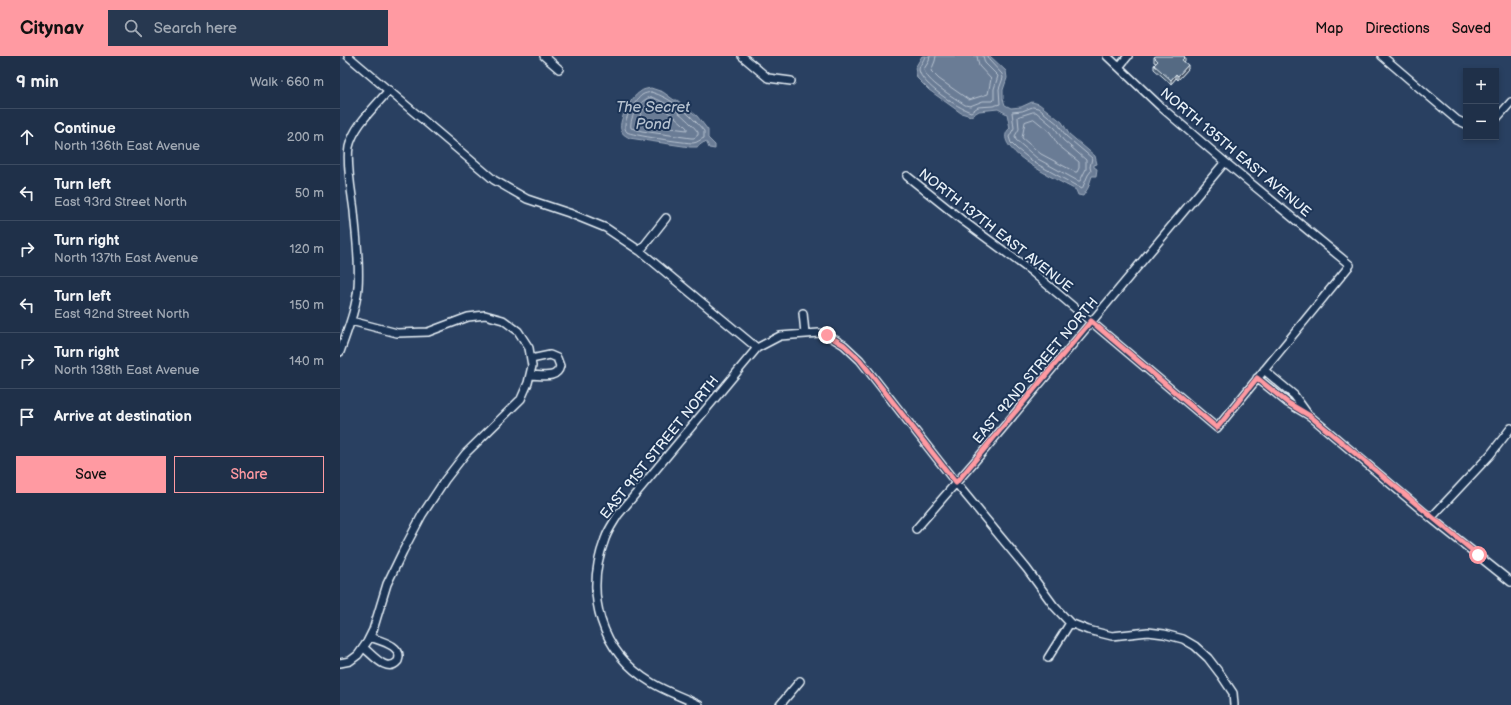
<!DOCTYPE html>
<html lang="en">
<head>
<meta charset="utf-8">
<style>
	body { margin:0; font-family:"Balsamiq Sans",sans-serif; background:#273850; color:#f1f3f6 }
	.controls { position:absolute; right:12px; top:12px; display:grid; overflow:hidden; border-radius:0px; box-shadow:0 2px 6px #0003 }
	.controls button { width:36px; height:36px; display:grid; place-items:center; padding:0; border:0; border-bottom:1px solid #3c4b61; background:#1f3049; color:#f1f3f6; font:20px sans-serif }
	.stop { position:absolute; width:12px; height:12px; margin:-9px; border:3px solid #ff9aa2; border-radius:50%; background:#fff }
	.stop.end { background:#ff9aa2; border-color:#fff; box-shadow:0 1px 4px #0008 }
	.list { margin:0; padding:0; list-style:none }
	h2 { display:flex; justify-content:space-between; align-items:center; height:52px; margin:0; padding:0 16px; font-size:17px }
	h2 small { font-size:13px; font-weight:400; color:#a1a9b4 }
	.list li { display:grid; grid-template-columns:26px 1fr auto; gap:12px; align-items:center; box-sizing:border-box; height:56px; padding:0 16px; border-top:1px solid #3c4b61 }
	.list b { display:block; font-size:15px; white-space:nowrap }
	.list p { margin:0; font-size:13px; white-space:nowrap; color:#a1a9b4 }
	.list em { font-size:13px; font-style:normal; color:#a1a9b4 }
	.actions { display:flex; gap:8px; padding:12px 16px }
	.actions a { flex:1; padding:9px 0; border:1px solid #ff9aa2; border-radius:0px; text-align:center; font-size:14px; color:#ff9aa2 }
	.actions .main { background:#ff9aa2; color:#111 }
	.icon { flex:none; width:22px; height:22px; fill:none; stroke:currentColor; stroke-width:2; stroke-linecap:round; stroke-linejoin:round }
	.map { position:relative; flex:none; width:1171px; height:649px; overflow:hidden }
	header { display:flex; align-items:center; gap:24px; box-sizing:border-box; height:56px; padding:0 20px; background:#ff9aa2; color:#111 }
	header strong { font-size:19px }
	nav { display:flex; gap:22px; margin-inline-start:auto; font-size:14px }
	.search { width:280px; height:36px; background:#273850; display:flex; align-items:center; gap:10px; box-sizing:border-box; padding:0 14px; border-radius:0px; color:#a1a9b4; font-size:15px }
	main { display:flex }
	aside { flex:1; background:#1f3049 }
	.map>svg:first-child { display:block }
	.water { fill:#6b7c95; stroke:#9dabbd }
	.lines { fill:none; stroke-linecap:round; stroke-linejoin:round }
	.shore { stroke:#b6c2d0; stroke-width:1 }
	.minor-casing { stroke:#e8f1f8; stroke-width:10 }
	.minor { stroke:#1d3557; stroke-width:7 }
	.wall { fill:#495b71; stroke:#e8f1f8 }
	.shaded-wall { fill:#3c4a5c; stroke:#e8f1f8 }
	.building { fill:#556a83; stroke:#e8f1f8 }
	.route { stroke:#ff9aa2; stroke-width:5 }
	.labels { text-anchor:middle; stroke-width:4; stroke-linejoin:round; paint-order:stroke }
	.street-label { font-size:14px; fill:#e8f1f8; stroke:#1d3557 }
	.water-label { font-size:15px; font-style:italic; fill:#b6c2d0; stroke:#1d3557 }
</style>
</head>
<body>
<header>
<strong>Citynav</strong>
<div class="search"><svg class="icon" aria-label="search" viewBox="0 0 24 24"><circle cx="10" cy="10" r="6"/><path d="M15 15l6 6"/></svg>Search here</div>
<nav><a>Map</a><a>Directions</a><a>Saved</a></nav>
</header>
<main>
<aside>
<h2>9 min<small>Walk · 660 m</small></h2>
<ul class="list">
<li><svg class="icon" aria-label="ahead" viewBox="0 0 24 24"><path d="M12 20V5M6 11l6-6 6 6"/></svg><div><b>Continue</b><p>North 136th East Avenue</p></div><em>200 m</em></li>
<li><svg class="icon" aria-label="left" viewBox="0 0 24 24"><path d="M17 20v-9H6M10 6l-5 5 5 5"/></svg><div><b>Turn left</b><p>East 93rd Street North</p></div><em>50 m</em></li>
<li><svg class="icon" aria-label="right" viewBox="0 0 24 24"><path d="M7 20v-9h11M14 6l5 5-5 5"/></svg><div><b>Turn right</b><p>North 137th East Avenue</p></div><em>120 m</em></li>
<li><svg class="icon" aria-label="left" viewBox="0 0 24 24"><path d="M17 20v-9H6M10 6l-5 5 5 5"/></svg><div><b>Turn left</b><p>East 92nd Street North</p></div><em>150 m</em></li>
<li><svg class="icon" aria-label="right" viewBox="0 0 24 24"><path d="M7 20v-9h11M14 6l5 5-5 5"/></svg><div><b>Turn right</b><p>North 138th East Avenue</p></div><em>140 m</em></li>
<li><svg class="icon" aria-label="arrive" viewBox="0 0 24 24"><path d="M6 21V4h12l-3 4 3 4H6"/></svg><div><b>Arrive at destination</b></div></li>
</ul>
<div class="actions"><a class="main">Save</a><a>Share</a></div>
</aside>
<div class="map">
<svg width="1171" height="649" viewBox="0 0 1171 649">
	<rect width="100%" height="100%" fill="#294061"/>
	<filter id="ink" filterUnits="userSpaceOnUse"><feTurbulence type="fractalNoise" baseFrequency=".025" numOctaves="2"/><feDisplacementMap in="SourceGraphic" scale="8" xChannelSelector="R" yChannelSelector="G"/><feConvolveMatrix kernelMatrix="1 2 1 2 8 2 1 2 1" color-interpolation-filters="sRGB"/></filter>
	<g filter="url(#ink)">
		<path class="water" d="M 582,0 L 650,0 L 666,15 L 667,22 L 663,34 L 663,43 L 665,49 L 671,52 L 681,51 L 692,46 L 699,48 L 722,66 L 729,78 L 755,100 L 757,108 L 754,109 L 754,111 L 757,113 L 756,120 L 752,120 L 748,132 L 743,140 L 738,139 L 736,134 C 722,126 647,92 670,72 L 667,58 L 658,53 L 639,55 L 631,60 L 621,57 L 589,34 L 577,22 L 575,12 Z
			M 311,32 L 323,36 L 334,44 L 337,44 L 357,60 L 368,74 L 368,82 L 375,89 L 375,93 L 369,92 L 367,87 L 364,86 L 357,91 L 350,91 L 289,82 C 287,80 283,79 282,76 C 276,67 291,41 300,36 C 303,33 307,33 311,32 Z"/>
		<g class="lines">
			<path class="shore" d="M 585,0 C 584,5 579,9 579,14 C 581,28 618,52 631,56 L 638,51 L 653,50 L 660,48 L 659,33 L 663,22 L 662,18 L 649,4 L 648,0
				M 590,0 L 589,5 L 584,13 C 586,26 614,41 625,49 L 630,50 L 643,45 L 653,45 L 654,44 L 654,33 L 658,20 L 645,7 L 643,0
				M 596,0 L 595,5 L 591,15 L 599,23 L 629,44 L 648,38 L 651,23 L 639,10 L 637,0
				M 311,36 C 332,42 350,58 364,75 L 364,82 C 361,83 357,87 353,87 C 346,87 290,79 287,76 C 279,69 296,43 302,39 C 305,37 308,37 311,36 Z
				M 311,41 C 328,46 347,62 358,76 L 358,79 L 354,82 L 351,82 L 302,75 L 291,72 C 289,62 300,43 311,41 Z
				M 310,47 C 321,50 339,63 347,72 L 347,74 L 298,68 L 297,66 L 303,54 Z
				M 693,51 L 698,52 L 718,68 L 726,80 L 752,102 L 750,111 L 751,115 L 748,119 L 742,133 L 695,107 L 677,93 L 671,87 L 669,81 L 674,72 L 672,56 L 682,55 Z
				M 693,56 L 696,56 L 715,72 L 723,84 L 746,104 L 746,113 L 740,125 L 738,125 L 698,103 L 676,84 L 675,80 L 679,73 L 678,61 Z
				M 694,63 L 710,76 L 718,89 L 739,106 L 739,112 L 737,116 L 735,116 L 701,98 L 682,82 L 685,66 Z"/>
			<defs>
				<path id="minor" d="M 8,0 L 154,124 L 187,143 L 229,157 L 266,172 L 300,195 L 417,292
					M 204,0 L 219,13
					M 402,0 L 428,22 L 451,25
					M 1042,0 L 1117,64 L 1126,68
					M 779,11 L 788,0
					M 1156,63 L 1171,46
					M 567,120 L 622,164 L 691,215 L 877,372 L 1010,209 L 885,106 L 821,51 L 767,0
					M 300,195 L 326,162
					M 463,257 L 465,277
					M 0,296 C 7,275 16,254 18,231 C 20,206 16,180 14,155 C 12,138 6,108 9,91 C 14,69 35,51 49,34
					M 924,314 L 954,339 L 967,357
					M 190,319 C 201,319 217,324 220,310 L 217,302 L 210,299 L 191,303
					M 917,322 L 948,347 L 970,360 L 1091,462 L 1171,526
					M 1091,462 L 1150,399 L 1171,372
					M 576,473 L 642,397 L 885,106
					M 24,592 C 33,599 47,618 58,605 C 64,590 41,585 30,581
					M 708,602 L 730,567
					M 0,607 L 10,605 L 18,599 L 27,586 L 33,574 L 47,528 L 63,495 L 82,459 L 105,424 L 126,397 L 181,343 L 188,327 L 192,310 L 189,292 L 178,275 L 163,264 L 145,259 L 128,261 L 88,276 L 57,277 L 11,265
					M 359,649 C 343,641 327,636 312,627 C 260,596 244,538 265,483 C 268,474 274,466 278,459 L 417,292 L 440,280 L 479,277 L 487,279 L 504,289 L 520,304 L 616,427 L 687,513 L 714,550 L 730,567 L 748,574 L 772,580 L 808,576 L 824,578 L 843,583 L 855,590 L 868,602 L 881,619 L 893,637 L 894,649
					M 440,649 L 460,625"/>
			</defs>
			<use href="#minor" class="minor-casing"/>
			<use href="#minor" class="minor"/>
		</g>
		<path class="wall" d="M 814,1 L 845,5 L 844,6 L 848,13 L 838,24 L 836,22 L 831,28 L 814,13 L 814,9 L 816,7 L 814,6 Z"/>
		<path class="shaded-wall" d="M 845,1 L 845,5 L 842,8 L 842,4 Z
			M 848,9 L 848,13 L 838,24 L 838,20 Z
			M 836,18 L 836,22 L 831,28 L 831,24 Z"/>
		<path class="building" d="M 816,0 L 844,0 L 845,1 L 842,4 L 848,9 L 838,20 L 836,18 L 831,24 L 814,9 L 818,5 L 814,1 Z"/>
	</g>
	<g class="lines" filter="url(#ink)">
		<path class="route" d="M 487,279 L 504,289 L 520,304 L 616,427 L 751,265 L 877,372 L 917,322 L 948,347 L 970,360 L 1138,499"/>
	</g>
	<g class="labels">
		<g class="street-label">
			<text transform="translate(896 96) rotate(40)" y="5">NORTH 135TH EAST AVENUE</text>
			<text transform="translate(656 174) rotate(38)" y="5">NORTH 137TH EAST AVENUE</text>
			<text transform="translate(695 314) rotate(-50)" y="5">EAST 92ND STREET NORTH</text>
			<text transform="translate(319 391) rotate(-51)" y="5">EAST 91ST STREET NORTH</text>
		</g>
		<g class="water-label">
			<text x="313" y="56">The Secret<tspan x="313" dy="17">Pond</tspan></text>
		</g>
	</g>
</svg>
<div class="controls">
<button>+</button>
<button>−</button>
</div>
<div class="stop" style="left:1138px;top:499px"></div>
<div class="stop end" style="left:487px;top:279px"></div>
</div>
</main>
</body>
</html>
